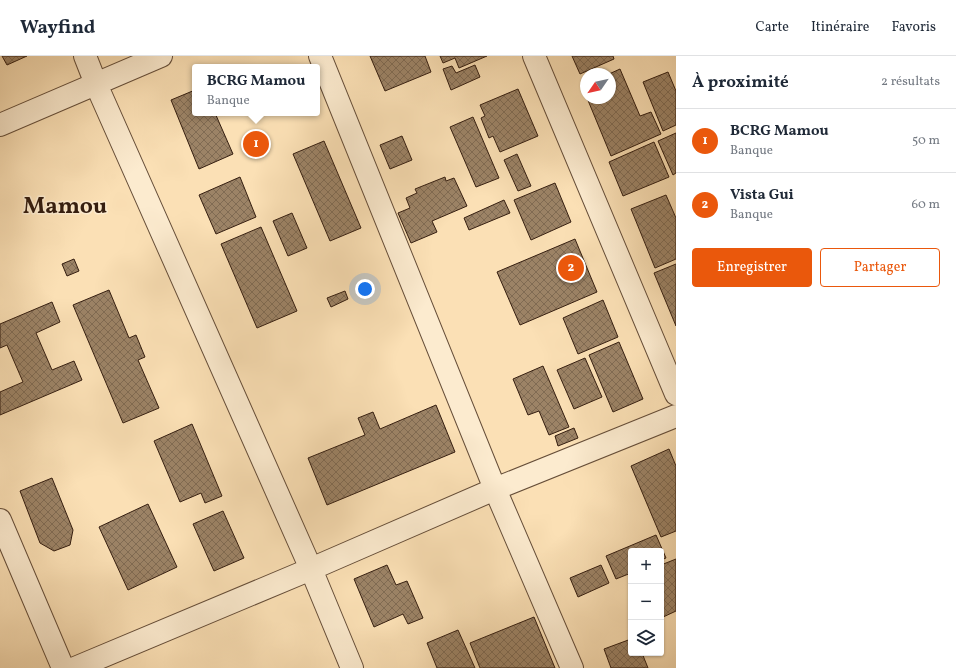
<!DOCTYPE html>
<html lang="fr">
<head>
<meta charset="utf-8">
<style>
	body { margin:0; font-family:Vollkorn,serif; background:#f2f2f3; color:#1f2937 }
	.controls { position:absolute; right:12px; bottom:12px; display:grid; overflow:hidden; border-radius:4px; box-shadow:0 1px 3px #0004 }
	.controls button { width:36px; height:36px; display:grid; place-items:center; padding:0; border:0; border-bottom:1px solid #e0e1e3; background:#fff; color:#1f2937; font:20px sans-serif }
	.compass { position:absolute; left:580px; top:12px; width:36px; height:36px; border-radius:50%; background:#fff; box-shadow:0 1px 3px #0004; rotate:236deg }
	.you { position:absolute; left:365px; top:233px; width:14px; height:14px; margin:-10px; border:3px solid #fff; border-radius:50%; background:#1a73e8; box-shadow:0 0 0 6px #1a73e833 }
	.badge { display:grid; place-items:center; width:26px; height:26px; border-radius:50%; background:#ea580c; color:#fff; font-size:13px; font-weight:700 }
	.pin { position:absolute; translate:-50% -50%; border:2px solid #fff; box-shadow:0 1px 4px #0006 }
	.popup { position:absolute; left:192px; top:8px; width:128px; height:52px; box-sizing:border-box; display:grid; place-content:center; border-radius:4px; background:#fff; filter:drop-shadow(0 1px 3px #0005); font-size:13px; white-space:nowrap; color:#747a83 }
	.popup b { font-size:15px; color:#1f2937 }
	.popup::after { content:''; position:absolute; left:50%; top:100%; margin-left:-8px; border:8px solid transparent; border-top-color:#fff }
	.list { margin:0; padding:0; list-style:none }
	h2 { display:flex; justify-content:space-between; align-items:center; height:52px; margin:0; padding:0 16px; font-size:17px }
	h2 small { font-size:13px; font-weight:400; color:#747a83 }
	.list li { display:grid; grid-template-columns:26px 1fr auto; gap:12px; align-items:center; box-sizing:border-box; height:64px; padding:0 16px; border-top:1px solid #e0e1e3 }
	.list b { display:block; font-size:15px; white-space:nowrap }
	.list p { margin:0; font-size:13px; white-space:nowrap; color:#747a83 }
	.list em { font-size:13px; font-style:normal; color:#747a83 }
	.actions { display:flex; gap:8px; padding:12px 16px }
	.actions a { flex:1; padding:9px 0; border:1px solid #ea580c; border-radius:4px; text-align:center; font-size:14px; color:#ea580c }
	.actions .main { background:#ea580c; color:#fff }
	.icon { flex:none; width:22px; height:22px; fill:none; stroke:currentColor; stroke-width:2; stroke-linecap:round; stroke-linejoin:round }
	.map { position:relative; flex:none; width:676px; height:612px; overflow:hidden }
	header { display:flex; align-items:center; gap:24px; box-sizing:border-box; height:56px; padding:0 20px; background:#fff; border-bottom:1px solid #e0e1e3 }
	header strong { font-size:19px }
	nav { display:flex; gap:22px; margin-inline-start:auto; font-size:14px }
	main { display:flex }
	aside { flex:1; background:#fff }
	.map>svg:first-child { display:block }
	.building { fill:url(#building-cross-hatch); stroke:#351e10 }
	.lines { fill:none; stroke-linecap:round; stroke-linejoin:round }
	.minor-casing { stroke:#664e39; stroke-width:24 }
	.minor { stroke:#fcebcf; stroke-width:22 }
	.labels { text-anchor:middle; stroke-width:3; stroke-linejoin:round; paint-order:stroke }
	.town-label { font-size:23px; font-weight:bold; fill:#351e10; stroke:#fcebcf }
</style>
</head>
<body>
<header>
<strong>Wayfind</strong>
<nav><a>Carte</a><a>Itinéraire</a><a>Favoris</a></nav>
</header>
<main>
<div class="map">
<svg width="676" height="612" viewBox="0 0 676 612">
	<defs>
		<pattern id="building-cross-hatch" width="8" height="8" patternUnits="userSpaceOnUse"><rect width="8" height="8" fill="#9c8366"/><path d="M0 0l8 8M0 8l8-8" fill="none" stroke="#806b53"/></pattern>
	</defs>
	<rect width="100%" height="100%" fill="#fbe0b5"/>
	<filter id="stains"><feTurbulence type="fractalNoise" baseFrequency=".005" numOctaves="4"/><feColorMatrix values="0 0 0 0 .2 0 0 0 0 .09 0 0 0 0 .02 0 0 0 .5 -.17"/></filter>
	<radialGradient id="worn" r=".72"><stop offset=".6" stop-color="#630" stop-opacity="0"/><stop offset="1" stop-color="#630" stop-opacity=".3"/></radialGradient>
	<path class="building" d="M 2,0 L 27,0 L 7,9 Z
		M 370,0 L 425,0 L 431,16 L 385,35 Z
		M 440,0 L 487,0 L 459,12 L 455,2 L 443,7 Z
		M 572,0 L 613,0 L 614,3 L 580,18 Z
		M 475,9 L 480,21 L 451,34 L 443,13 L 452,10 L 456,17 Z
		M 620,13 L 640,60 L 651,56 L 661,78 L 611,100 L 587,42 L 610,42 L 609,18 Z
		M 668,16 L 676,35 L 676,69 L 663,75 L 643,26 Z
		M 586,28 L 586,41 L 581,30 Z
		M 518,33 L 538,80 L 500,96 L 493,80 L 489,82 L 481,62 L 485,60 L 480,49 Z
		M 195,34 L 195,57 L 215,57 L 233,98 L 199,113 L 171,44 Z
		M 473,61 L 499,122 L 476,131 L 450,71 Z
		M 676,77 L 676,117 L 673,119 L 658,85 Z
		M 402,80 L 412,104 L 390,113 L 380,89 Z
		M 324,85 L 361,172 L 330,185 L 293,98 Z
		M 654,86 L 669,121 L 623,140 L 609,106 Z
		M 517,98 L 531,130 L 518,135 L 504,104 Z
		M 240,121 L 256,161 L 216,178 L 199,139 Z
		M 445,121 L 446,125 L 454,122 L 467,150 L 432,165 L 437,176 L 411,187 L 398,157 L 410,152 L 406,142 L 417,137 L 415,133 Z
		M 555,127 L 571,166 L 531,184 L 514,144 Z
		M 666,139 L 676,162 L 676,203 L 655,212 L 631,153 Z
		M 504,144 L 510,157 L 469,174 L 464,162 Z
		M 292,157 L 307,192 L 288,200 L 273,165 Z
		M 261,171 L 297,255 L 257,272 L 221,188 Z
		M 575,183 L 597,236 L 520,269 L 497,216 Z
		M 74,203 L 79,215 L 67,220 L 62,208 Z
		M 676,208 L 676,270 L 654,217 Z
		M 109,234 L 129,282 L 136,279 L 145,301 L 138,304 L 159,352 L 123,367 L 73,249 Z
		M 345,235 L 348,243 L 331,251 L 327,242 Z
		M 603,244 L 618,281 L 578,298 L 563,262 Z
		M 52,246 L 60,266 L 36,277 L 52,314 L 74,305 L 82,324 L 0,359 L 0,336 L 23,326 L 7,289 L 0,292 L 0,268 Z
		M 619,286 L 643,343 L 613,356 L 589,299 Z
		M 585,302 L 602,341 L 574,353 L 557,314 Z
		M 543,310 L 569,371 L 549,379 L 539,355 L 528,359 L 513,323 Z
		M 436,349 L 455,396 L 327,449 L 308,402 L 365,379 L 358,362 L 373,356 L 380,373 Z
		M 192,368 L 222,440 L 205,447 L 201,437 L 180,446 L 154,385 Z
		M 574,372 L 578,382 L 558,390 L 555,380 Z
		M 669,393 L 676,410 L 676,475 L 661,481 L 631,410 Z
		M 52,422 L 73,474 L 70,489 L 54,495 L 40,487 L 20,435 Z
		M 148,448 L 177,511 L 128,534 L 99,471 Z
		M 223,455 L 244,502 L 214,515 L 193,468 Z
		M 656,479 L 666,502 L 661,504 L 661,495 L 631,495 L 631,517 L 616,523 L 606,500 Z
		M 676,503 L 676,555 L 661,562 L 661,509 Z
		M 387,509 L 396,529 L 407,525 L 423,562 L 408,568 L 403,558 L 374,571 L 354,523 Z
		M 601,509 L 609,527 L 578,541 L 570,522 Z
		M 534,561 L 555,612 L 480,612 L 470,587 Z
		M 458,574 L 475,612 L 437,612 L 427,587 Z
		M 631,583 L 631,597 L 642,597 L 648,612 L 611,612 L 604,593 Z"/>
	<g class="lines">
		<defs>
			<path id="minor" d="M 85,0 L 96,28 L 311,513 L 352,612
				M 320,0 L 495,433 L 572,612
				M 534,0 L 676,338
				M 0,69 L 161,0
				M 0,464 L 63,612
				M 75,612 L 311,513 L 495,433 L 676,360"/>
		</defs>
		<use href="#minor" class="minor-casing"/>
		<use href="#minor" class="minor"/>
	</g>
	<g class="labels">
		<g class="town-label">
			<text x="65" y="157">Mamou</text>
		</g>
	</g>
	<rect width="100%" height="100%" filter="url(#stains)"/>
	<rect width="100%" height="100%" fill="url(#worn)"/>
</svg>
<div class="controls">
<button>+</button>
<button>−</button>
<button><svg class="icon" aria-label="layers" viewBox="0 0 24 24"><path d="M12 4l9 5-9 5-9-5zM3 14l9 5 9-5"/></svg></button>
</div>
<svg class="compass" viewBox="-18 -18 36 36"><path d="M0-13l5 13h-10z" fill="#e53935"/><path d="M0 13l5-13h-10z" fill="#747a83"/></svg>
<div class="you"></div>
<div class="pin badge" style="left:256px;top:88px">1</div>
<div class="popup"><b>BCRG Mamou</b>Banque</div>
<div class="pin badge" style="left:571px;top:212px">2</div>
</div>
<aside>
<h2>À proximité<small>2 résultats</small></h2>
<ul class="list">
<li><span class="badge">1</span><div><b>BCRG Mamou</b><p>Banque</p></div><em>50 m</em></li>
<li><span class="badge">2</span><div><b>Vista Gui</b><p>Banque</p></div><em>60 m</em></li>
</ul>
<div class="actions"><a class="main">Enregistrer</a><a>Partager</a></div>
</aside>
</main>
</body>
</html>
